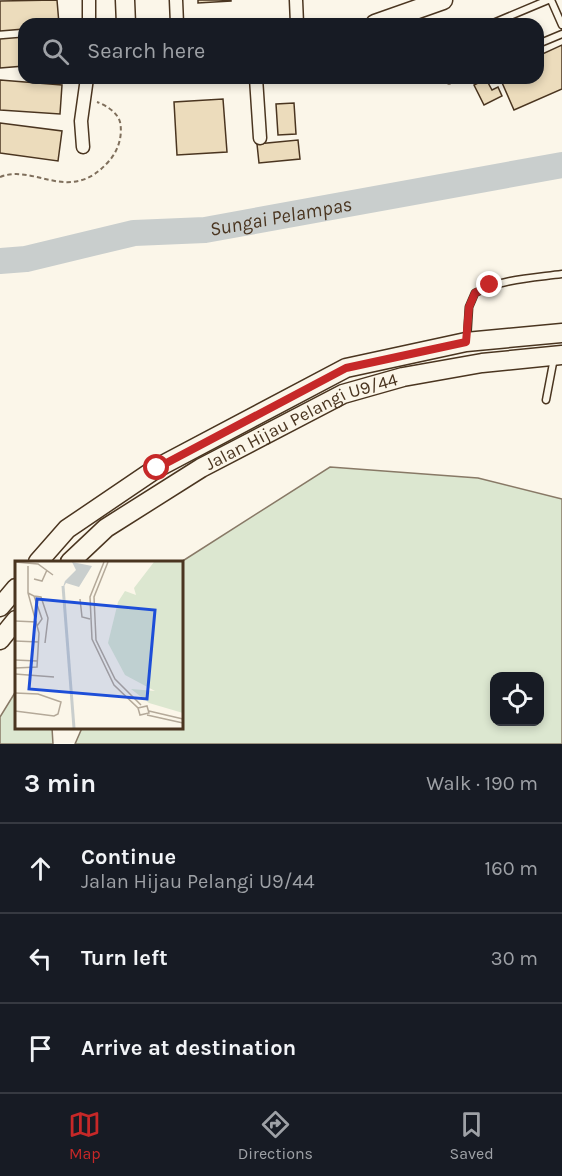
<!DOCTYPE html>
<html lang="en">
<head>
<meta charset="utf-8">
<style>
	body { margin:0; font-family:Karla,sans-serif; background:#20242c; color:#f1f3f6 }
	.controls { position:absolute; right:18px; bottom:18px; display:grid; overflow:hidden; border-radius:12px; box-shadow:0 3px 9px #0003 }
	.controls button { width:54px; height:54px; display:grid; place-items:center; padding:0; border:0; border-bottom:2px solid #363941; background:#171b24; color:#f1f3f6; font:30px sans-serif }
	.stop { position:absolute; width:18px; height:18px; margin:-14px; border:4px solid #c62828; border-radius:50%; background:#fff }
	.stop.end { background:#c62828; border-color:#fff; box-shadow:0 2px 6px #0008 }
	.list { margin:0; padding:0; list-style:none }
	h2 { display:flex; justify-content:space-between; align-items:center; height:78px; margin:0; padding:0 24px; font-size:26px }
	h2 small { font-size:20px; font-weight:400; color:#9ea1a6 }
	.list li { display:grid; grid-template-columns:39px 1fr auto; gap:18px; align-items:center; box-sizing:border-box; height:90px; padding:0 24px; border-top:2px solid #363941 }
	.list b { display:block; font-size:22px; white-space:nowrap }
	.list p { margin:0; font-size:20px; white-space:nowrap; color:#9ea1a6 }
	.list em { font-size:20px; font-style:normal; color:#9ea1a6 }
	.icon { flex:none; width:33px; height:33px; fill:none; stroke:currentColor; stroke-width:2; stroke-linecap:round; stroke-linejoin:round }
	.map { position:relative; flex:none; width:562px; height:744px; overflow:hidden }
	.search { position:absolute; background:#171b24; box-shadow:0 3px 9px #0003; left:18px; right:18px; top:18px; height:66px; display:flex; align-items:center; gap:15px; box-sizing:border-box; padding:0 21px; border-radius:18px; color:#9ea1a6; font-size:22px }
	.sheet { height:348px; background:#171b24 }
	nav { display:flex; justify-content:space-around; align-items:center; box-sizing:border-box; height:84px; border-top:2px solid #363941; background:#171b24; font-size:16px; color:#9ea1a6 }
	nav a { display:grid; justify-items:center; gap:3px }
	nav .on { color:#c62828 }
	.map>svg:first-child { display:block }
	.green { fill:#dce7d0; stroke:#887966; stroke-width:1.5; fill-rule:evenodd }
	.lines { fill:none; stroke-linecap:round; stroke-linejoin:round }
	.river { stroke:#c9cecd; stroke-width:26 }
	.building { fill:#ecdcbc; stroke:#4a3520; stroke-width:1.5 }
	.lane-casing { stroke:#4a3520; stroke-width:9 }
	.street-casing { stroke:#4a3520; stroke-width:15 }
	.secondary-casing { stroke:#4a3520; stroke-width:21 }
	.path { stroke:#7f6f5c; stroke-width:2; stroke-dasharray:4.5 3; stroke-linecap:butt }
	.lane { stroke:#fbf6e9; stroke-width:6 }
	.street { stroke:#fbf6e9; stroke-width:12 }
	.secondary { stroke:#fbf6e9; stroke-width:18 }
	.route { stroke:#c62828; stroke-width:8 }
	.labels { text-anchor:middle; stroke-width:4.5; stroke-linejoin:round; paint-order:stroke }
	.street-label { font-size:18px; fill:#4a3520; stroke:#fbf6e9 }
	.water-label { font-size:20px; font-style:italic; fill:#4a3520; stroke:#fbf6e9 }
	.inset-river { fill:none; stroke:#c9cecd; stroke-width:3 }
	.inset-road { fill:none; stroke:#b4a999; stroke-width:1.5 }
	.view { fill:#1d4ed8; fill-opacity:0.15; stroke:#1d4ed8; stroke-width:3 }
	.inset-edge { fill:none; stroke:#4a3520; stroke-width:3 }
</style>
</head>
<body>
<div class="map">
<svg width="562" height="744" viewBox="0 0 562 744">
	<rect width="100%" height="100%" fill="#fbf6e9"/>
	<path class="green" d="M 330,467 L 478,478 L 562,499 L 562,744 L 75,744 L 82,728 L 182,728 L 181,562 ZM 494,676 L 540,676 L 540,722 L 494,722 Z
		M 16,691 L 16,728 L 52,728 L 53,744 L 0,744 L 0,717 Z"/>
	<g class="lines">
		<path class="river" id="s1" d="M 0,261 L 26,259 L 134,233 L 205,230 L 562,165"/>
	</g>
	<path class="building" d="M 57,0 L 59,24 L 24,24 L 24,29 L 0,31 L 0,1 Z
		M 198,0 L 231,0 L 231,1 L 198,3 Z
		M 24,37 L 24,66 L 0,68 L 0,39 Z
		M 562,45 L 562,89 L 514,110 L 500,78 L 538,78 L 538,56 Z
		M 486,79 L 492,90 L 498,87 L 502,96 L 484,105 L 474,85 Z
		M 0,80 L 62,85 L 60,114 L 0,110 Z
		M 223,99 L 227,152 L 177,155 L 174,102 Z
		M 294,103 L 296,134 L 278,135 L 276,104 Z
		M 0,123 L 62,131 L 58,161 L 0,153 Z
		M 298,140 L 300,159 L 259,163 L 257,144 Z"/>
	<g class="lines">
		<defs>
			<path id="lane" d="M 551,0 L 562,25
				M 491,24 L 548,0
				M 538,44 L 562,34
				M 443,78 L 449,80 L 454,78
				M 467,339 L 469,307 L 475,293 C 502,279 532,278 562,274
				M 546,400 L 554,358"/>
			<path id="street" d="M 89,0 L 89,24
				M 176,0 L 177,24
				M 296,0 L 297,24
				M 256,78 L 260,138
				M 83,147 L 81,121 L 87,78"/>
			<g id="secondary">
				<path d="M 125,0 L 126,24"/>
				<path d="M 375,24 L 443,0"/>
				<path d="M 38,562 L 67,529 L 157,468 L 346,368 L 466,342 L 562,333"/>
				<path id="s2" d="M 70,562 L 106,528 L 201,468 L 343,394 L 403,377 L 482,363 L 562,355"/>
				<path d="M 0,607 L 16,588"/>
				<path d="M 0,640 L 16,620"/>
			</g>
		</defs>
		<use href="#lane" class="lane-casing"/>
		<use href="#street" class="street-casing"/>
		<use href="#secondary" class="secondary-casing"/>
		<path class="path" d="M 0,177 C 35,163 70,206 109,161 C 118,151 123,136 120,122 C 118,113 106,105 97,102"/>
		<use href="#lane" class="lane"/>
		<use href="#street" class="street"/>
		<use href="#secondary" class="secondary"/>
	</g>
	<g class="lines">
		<path class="route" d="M 157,468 L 346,368 L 466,342 L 469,307 L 475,293 L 490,285"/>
	</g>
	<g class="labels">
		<g class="street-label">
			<text dy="6" stroke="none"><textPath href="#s2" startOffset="273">Jalan Hijau Pelangi U9/44</textPath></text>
		</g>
		<g class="water-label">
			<text dy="7" stroke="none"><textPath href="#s1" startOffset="285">Sungai Pelampas</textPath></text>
		</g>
	</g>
	<g transform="translate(15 561)">
		<rect width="168" height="168" fill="#fbf6e9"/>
		<path d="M 139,1 L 168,1 L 168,152 L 134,142 L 116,128 L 140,130 L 110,114 L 93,82 L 103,41 L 110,30 L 121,34 L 119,27 Z" fill="#dce7d0"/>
		<path d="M 57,1 L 77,5 L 64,26 L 51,22 L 47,29 L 50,20 L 61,9 Z" fill="#c9cecd"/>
		<path class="inset-river" d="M 48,25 L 59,167"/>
		<path class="inset-road" d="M 0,1 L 23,3 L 38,14M 89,1 L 75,36 L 77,78 L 99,124 L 123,147 L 125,154 L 134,152 L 132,145 L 123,147M 93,1 L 79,36 L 81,79 L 100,118 L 126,144M 19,18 L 27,20 L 32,9M 13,32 L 19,35 L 27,58 L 22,65M 19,35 L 26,36 L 33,57 L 30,82M 65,38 L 67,56 L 75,58M 0,60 L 22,61M 0,80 L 24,81M 0,99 L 22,100M 0,107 L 22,106 L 24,72 L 13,32 L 13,5M 0,113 L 39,116M 0,132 L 23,133 L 46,141 L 43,153 L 39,155 L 0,150M 134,150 L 168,158M 132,154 L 168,162"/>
		<path class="view" d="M 22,38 L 140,49 L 132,138 L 14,128 Z"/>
		<rect width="168" height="168" class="inset-edge"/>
	</g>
</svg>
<div class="controls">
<button><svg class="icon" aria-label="locate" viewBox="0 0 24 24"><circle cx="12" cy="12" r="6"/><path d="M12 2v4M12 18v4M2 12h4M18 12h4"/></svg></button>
</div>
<div class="stop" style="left:157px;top:468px"></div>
<div class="stop end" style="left:490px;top:285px"></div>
<div class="search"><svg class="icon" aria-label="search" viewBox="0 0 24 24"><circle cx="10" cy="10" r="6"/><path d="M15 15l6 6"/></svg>Search here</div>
</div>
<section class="sheet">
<h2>3 min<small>Walk · 190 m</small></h2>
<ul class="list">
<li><svg class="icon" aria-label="ahead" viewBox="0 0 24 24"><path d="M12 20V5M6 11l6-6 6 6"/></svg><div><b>Continue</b><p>Jalan Hijau Pelangi U9/44</p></div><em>160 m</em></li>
<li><svg class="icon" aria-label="left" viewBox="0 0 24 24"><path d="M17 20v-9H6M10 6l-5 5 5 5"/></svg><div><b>Turn left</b></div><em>30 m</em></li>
<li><svg class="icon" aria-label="arrive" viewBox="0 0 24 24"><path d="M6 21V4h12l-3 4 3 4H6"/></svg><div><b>Arrive at destination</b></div></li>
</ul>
</section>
<nav>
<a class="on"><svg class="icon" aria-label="map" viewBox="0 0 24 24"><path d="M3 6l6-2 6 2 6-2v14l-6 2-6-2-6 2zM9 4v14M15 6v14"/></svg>Map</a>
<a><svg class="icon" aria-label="directions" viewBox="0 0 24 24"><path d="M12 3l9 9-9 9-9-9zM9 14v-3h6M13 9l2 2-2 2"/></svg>Directions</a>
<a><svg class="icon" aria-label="saved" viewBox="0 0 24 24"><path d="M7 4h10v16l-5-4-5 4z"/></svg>Saved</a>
</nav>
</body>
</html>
